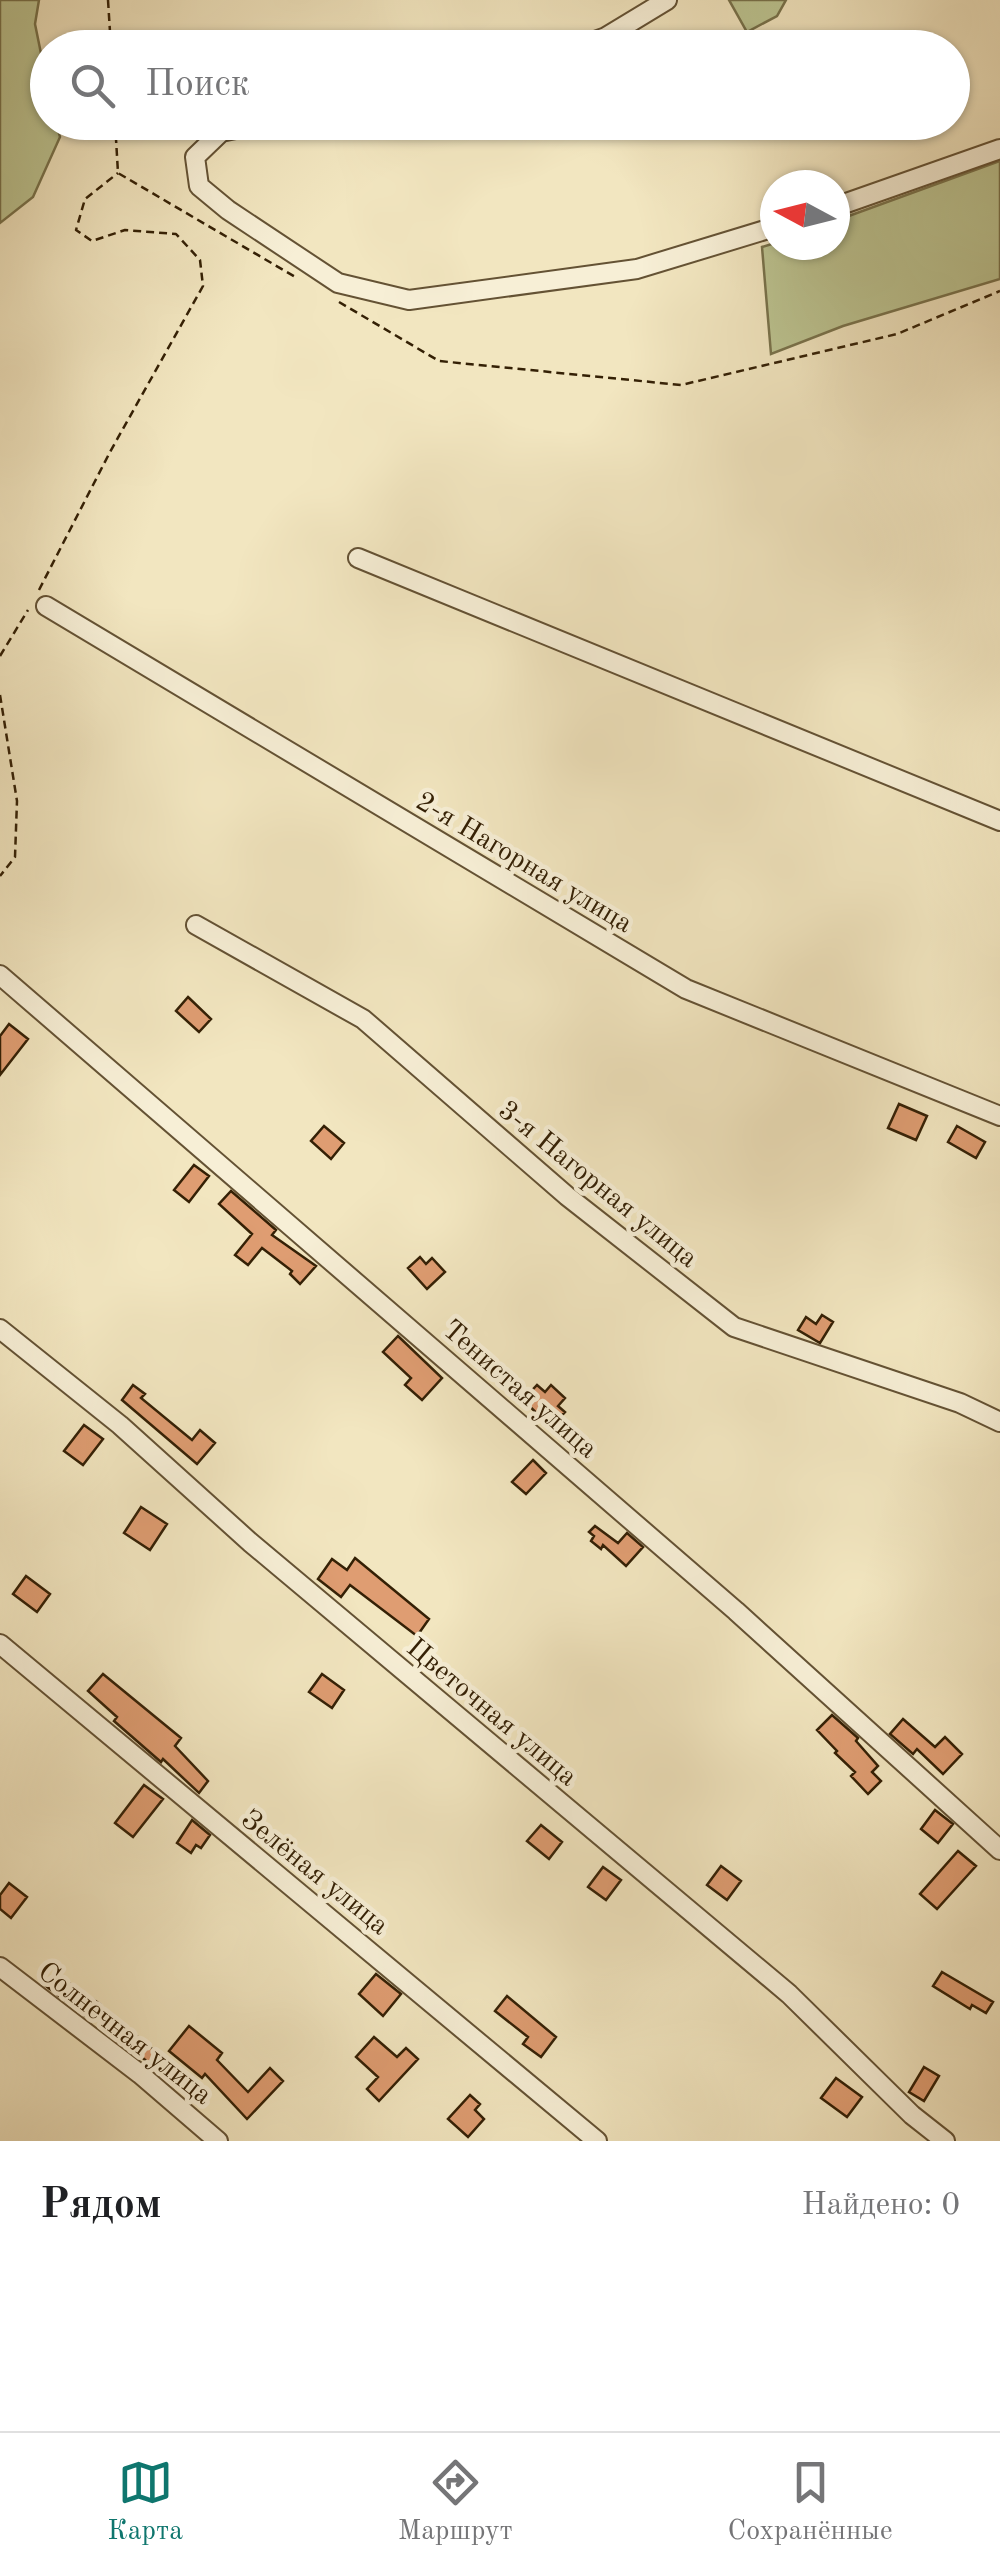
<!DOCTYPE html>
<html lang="ru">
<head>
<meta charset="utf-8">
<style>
	body { margin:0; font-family:"Old Standard TT",serif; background:#f2f2f2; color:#202124 }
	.compass { position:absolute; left:760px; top:170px; width:90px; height:90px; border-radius:50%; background:#fff; box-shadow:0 2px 8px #0004; rotate:277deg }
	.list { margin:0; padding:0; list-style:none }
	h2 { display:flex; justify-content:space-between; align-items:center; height:130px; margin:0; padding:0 40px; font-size:42px }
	h2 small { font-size:32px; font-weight:400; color:#757577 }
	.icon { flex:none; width:55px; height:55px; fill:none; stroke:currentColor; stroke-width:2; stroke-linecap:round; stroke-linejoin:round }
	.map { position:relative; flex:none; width:1000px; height:2141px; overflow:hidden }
	.search { position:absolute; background:#fff; box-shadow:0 2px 8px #0004; left:30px; right:30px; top:30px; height:110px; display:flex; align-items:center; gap:25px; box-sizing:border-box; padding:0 35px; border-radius:55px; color:#757577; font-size:38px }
	.sheet { height:290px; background:#fff }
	nav { display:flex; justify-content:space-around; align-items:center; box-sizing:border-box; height:140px; border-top:2px solid #e0e0e0; background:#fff; font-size:28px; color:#757577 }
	nav a { display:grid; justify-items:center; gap:5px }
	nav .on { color:#0f766e }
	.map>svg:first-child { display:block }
	.green { fill:#bcc491; stroke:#78724b; stroke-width:2.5 }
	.building { fill:#df9d72; stroke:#342005; stroke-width:2.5 }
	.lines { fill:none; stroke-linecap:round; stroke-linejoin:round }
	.minor-casing { stroke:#645234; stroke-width:22 }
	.path { stroke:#342005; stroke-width:2.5; stroke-dasharray:8 5; stroke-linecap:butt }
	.minor { stroke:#f7efd6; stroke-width:18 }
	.labels { text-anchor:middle; stroke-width:9; stroke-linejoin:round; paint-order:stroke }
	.street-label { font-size:28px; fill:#342005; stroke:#f7efd6 }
</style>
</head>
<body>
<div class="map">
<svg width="1000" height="2141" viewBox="0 0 1000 2141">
	<rect width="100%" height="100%" fill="#f2e6c0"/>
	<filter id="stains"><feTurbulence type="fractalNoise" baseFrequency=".002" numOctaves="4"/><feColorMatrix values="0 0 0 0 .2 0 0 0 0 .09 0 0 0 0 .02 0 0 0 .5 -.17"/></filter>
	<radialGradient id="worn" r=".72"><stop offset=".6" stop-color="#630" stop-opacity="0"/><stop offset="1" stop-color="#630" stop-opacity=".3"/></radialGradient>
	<path class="green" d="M 0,0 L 39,0 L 35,24 L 47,83 L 48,122 L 56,123 L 60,137 L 33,197 L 0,223 Z
		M 729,0 L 786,0 L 777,16 L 747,32 Z
		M 1000,161 L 1000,279 L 843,326 L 771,354 L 762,247 L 775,243 L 835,245 L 835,221 Z"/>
	<path class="building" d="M 188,997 L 211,1019 L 199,1032 L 176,1011 Z
		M 9,1024 L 28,1039 L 0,1075 L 0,1036 Z
		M 899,1104 L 927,1116 L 916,1140 L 888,1128 Z
		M 324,1126 L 344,1143 L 331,1159 L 311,1141 Z
		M 957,1126 L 985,1142 L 976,1158 L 948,1142 Z
		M 194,1165 L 209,1176 L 189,1202 L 174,1190 Z
		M 231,1191 L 276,1230 L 272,1235 L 316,1266 L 300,1284 L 290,1274 L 292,1271 L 262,1248 L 248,1265 L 235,1255 L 252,1234 L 219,1204 Z
		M 420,1257 L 426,1264 L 432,1258 L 445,1272 L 427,1289 L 408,1268 Z
		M 822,1315 L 833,1322 L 820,1343 L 798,1330 L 806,1317 L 816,1324 Z
		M 398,1336 L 442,1378 L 422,1400 L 405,1385 L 411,1378 L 383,1352 Z
		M 133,1385 L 145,1394 L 141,1398 L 192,1440 L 200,1430 L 215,1443 L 197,1464 L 122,1400 Z
		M 537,1385 L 545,1392 L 551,1385 L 565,1398 L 558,1406 L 565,1412 L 551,1427 L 523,1400 Z
		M 84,1425 L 103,1439 L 83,1465 L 64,1451 Z
		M 533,1460 L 546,1473 L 526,1494 L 512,1482 Z
		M 141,1507 L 167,1524 L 150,1550 L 124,1533 Z
		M 595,1526 L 618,1543 L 627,1533 L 643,1547 L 626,1566 L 603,1545 L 601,1549 L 591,1541 L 594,1536 L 589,1532 Z
		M 355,1558 L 429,1619 L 417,1636 L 350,1585 L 341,1597 L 318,1579 L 332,1559 L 347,1570 Z
		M 26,1576 L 50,1594 L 37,1612 L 13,1594 Z
		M 103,1674 L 181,1738 L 175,1746 L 208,1781 L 199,1793 L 163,1759 L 161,1762 L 114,1721 L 117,1717 L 88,1691 Z
		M 322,1674 L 344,1690 L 332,1708 L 309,1692 Z
		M 832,1715 L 858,1738 L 856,1741 L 878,1766 L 872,1772 L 881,1781 L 868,1794 L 851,1776 L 855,1772 L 835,1753 L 837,1751 L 817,1730 Z
		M 903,1719 L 935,1747 L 945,1737 L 962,1754 L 943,1774 L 917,1749 L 913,1754 L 890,1734 Z
		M 144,1785 L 163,1799 L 133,1837 L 115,1823 Z
		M 935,1810 L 953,1824 L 938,1843 L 921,1829 Z
		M 192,1820 L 210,1835 L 201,1848 L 196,1845 L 191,1853 L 177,1843 Z
		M 541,1825 L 562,1842 L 549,1859 L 527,1841 Z
		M 958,1851 L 976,1866 L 937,1909 L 920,1894 Z
		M 721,1866 L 741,1881 L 727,1900 L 707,1885 Z
		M 603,1867 L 621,1880 L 606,1900 L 588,1887 Z
		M 9,1883 L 27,1897 L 11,1918 L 0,1909 L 0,1895 Z
		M 942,1972 L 993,2002 L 986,2013 L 972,2005 L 970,2009 L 933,1986 Z
		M 56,1974 L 100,2004 L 89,2019 L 46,1986 Z
		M 376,1974 L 401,1994 L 383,2016 L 359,1994 Z
		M 507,1996 L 556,2037 L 541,2057 L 523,2044 L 528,2037 L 495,2011 Z
		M 189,2026 L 222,2053 L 217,2060 L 248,2092 L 270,2068 L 283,2081 L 247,2119 L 205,2074 L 202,2078 L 169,2051 Z
		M 128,2029 L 162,2057 L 154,2067 L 119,2039 Z
		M 374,2037 L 397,2057 L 406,2048 L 418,2059 L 379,2101 L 367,2089 L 378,2077 L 356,2057 Z
		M 924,2067 L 939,2076 L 924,2101 L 909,2092 Z
		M 836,2078 L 862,2097 L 847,2117 L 821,2098 Z
		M 470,2095 L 480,2104 L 475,2110 L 484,2119 L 468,2137 L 448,2119 Z"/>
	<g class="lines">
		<defs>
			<path id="minor" d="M 575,48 L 606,37 L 667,0
				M 269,122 L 221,132 L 195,157 L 199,186 L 228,210 L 338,283 L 409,300 L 637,269 L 775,227
				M 835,207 L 1000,149
				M 358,558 L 1000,821
				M 46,606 L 686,989 L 1000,1116
				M 196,925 L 363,1019 L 567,1196 L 734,1327 L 960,1403 L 1000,1422
				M 0,975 L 736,1611 L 1000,1850
				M 0,1329 L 120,1425 L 251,1543 L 789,1994 L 912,2115 L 945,2141
				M 0,1644 L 597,2141
				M 0,1967 L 140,2074 L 218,2141"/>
		</defs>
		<use href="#minor" class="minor-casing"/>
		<path class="path" d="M 108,0 L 111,48
			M 115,122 L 118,173 L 297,278
			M 339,302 L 439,361 L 681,385 L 897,334 L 1000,291
			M 39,590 L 110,452 L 203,286 L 200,260 L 176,234 L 125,230 L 92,241 L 76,230 L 85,199 L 118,173
			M 0,656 L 28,610
			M 0,695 L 17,801 L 15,857 L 0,876"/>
		<use href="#minor" class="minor"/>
	</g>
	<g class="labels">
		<g class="street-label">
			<text transform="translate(525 861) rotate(31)" y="10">2-я Нагорная улица</text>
			<text transform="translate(599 1183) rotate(39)" y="10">3-я Нагорная улица</text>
			<text transform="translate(521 1388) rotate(41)" y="10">Тенистая улица</text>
			<text transform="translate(493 1711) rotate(40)" y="10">Цветочная улица</text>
			<text transform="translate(316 1871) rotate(39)" y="10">Зелёная улица</text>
			<text transform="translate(126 2032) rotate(38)" y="10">Солнечная улица</text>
		</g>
	</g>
	<rect width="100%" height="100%" filter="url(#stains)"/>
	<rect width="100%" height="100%" fill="url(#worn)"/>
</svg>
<svg class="compass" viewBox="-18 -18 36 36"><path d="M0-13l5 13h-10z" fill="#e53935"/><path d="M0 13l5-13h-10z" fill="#757577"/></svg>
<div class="search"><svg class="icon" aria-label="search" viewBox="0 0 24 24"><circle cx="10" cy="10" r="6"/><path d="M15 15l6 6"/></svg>Поиск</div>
</div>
<section class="sheet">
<h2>Рядом<small>Найдено: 0</small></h2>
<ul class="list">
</ul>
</section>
<nav>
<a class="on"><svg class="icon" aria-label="map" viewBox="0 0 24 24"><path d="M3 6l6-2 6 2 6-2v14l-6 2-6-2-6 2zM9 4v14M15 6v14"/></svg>Карта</a>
<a><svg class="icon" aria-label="directions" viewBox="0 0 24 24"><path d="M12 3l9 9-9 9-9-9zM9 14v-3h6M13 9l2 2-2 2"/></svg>Маршрут</a>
<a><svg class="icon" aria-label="saved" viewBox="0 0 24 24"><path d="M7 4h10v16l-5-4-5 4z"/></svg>Сохранённые</a>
</nav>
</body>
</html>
